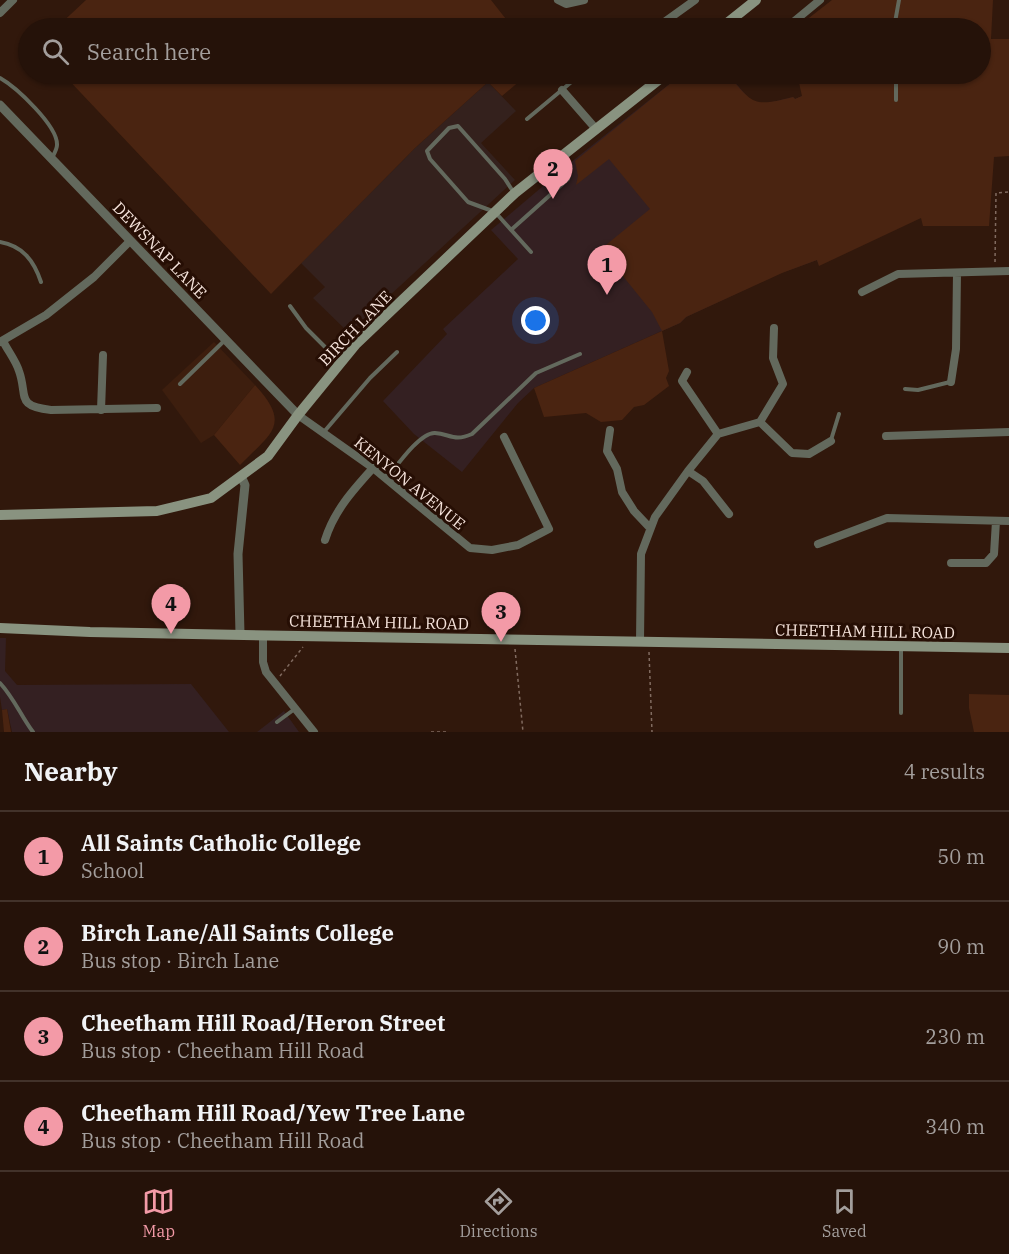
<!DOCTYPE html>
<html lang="en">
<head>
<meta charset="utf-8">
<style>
	body { margin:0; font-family:"IBM Plex Serif",serif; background:#312017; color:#f1f3f6 }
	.you { position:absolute; left:536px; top:321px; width:21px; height:21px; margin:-15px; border:4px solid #fff; border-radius:50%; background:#1a73e8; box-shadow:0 0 0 9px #1a73e833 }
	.badge { display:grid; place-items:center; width:39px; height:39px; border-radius:50%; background:#f39aa7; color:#111; font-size:20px; font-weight:700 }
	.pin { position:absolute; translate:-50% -50px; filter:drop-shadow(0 2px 3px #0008) }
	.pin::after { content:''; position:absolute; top:32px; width:21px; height:18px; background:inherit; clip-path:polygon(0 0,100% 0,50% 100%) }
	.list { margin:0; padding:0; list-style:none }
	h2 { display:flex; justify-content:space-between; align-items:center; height:78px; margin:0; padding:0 24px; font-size:26px }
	h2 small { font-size:20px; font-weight:400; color:#a39e9c }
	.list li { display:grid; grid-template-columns:39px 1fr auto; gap:18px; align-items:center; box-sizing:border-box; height:90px; padding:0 24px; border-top:2px solid #42322a }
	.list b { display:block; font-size:22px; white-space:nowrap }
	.list p { margin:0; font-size:20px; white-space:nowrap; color:#a39e9c }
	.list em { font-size:20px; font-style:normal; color:#a39e9c }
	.icon { flex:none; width:33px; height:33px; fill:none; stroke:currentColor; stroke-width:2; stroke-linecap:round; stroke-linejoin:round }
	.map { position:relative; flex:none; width:1009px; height:732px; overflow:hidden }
	.search { position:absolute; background:#251209; box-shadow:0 2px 4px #0004; left:18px; right:18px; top:18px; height:66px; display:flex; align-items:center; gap:15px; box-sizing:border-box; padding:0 21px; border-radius:33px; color:#a39e9c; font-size:22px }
	.sheet { height:438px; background:#251209 }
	nav { display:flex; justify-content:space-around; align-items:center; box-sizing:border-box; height:84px; border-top:2px solid #42322a; background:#251209; font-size:16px; color:#a39e9c }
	nav a { display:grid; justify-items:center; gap:3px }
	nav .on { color:#f39aa7 }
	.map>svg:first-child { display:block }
	.commercial { fill:#34211d }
	.built { fill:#3d1e0e }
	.education { fill:#342022 }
	.green { fill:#4a2411 }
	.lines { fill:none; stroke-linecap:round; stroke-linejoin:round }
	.path { stroke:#816b60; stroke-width:1.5; stroke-dasharray:3 3; stroke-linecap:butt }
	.service { stroke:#63695d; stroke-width:4 }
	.minor { stroke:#63695d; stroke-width:8 }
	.tertiary { stroke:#63695d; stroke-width:9 }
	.secondary { stroke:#899380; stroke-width:10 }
	.labels { text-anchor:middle; stroke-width:6; stroke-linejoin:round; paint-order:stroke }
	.street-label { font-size:16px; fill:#f6e4dc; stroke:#260e04 }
</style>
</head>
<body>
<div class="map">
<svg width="1009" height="732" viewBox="0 0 1009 732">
	<rect width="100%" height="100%" fill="#31180c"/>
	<path class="commercial" d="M 488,82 L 516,111 L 481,143 L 515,180 L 349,333 L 313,298 L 325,287 L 301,263 L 415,148 Z"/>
	<path class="built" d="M 214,342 L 255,385 L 214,435 L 201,443 L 162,390 Z"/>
	<path class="education" d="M 682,74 L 728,74 L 750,100 L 759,103 L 768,103 L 793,97 L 795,99 L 802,96 L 819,266 L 817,260 L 781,273 L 686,317 L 680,323 L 534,388 L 518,403 L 462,472 L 414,434 L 383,401 L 447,334 L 443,329 L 518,259 L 491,230 L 575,159 Z
		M 0,638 L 6,638 L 5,671 L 17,685 L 191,684 L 229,732 L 12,732 L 7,709 L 2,710 L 0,697 Z
		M 284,711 L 299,732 L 257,732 Z"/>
	<path class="green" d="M 86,0 L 491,0 L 513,28 L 56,28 Z
		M 832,0 L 993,0 L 991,39 L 1009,39 L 1009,156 L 994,157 L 989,226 L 923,226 L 921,218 L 819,266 L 817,260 L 782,273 L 686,317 L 680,323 L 662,331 L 669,371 L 666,378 L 669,386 L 644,405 L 634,407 L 622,420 L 601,422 L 586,413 L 544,417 L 534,388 L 662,331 L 652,312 L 601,249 L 650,209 L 609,159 L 576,185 L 578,176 L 575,161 L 682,74 L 728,74 C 753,105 754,107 793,97 L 795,99 L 802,96 L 797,74 L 980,74 L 980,28 L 796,28 Z
		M 63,74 L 528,74 L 502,96 L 488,82 L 415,148 L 271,294 Z
		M 255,385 C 292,425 271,433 240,465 L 214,435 Z
		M 969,694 L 1009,695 L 1009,732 L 974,732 L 969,708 Z
		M 7,709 L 11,732 L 4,732 L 2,710 Z"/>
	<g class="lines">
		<path class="path" d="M 995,262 L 996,193 L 1009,192
			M 515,649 L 523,732
			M 649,652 L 652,732
			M 280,676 L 303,647
			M 431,732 L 447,732"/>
		<path class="service" d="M 894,28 L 899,0
			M 896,74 L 896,100
			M 0,78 C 16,87 58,126 57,145 C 57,149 54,154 52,158
			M 527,119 L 581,74
			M 514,193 L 505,179 L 458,126 L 449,128 L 427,151 L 430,159 L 468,202 L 495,212 L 531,252
			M 511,230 L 568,179 L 569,174 L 560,158
			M 0,242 C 23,246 34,261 41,282
			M 290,306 L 306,328 L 340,362
			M 180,384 L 224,341
			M 905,389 L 918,390 L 950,382
			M 323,433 L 370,378 L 397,352
			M 831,440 L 839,414
			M 387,478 C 396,467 420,432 435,433 C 450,434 454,442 472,434 L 536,373 L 580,354
			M 901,647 L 901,713
			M 0,683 C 14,698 21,716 33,732
			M 277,722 L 296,708"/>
		<path class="minor" d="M 558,0 L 566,4 L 584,0
			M 0,13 L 13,0
			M 656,28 L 695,0
			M 786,28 L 820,0
			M 562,90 L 596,129
			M 862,292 L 898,274 L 1009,271
			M 3,341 C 8,351 16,361 19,371 C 28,396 15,406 51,410 L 157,408
			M 0,342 L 46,315 L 94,277 L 130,241
			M 687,372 L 682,381 L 718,434
			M 951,382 L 956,349 L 957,273
			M 101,410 L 103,355
			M 298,415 L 373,468 L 470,548 L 492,550 L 518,545 L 549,529 L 504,437
			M 760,422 L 783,384 L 773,358 L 774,328
			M 760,422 L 792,453 L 809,454 L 831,441
			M 610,430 L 607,451 L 617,469 L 622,492 L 634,511 L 650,528
			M 886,436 L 1009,432
			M 688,471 L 703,481 L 729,514
			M 325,540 C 334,511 353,490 373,468
			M 818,544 L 887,518 L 1009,521
			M 951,563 L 986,563 L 994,554 L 996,521
			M 263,635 L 263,662 L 266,672 L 314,732
			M 640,641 L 641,554 L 655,517 L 688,471 L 718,434 L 760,422"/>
		<path class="tertiary" d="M 0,105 L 298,415
			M 240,634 L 238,554 L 245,485 L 241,476"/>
		<path class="secondary" d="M 721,28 L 756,0
			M 0,515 L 157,511 L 211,498 L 268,456 L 298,415 L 356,344 L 515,193 L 666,74
			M 0,628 L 90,632 L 298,636 L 1009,648"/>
	</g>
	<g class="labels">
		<g class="street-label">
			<text transform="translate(160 250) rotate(46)" y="6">DEWSNAP LANE</text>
			<text transform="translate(355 328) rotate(-46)" y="6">BIRCH LANE</text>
			<text transform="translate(410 483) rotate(39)" y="6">KENYON AVENUE</text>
			<text transform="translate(379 622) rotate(1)" y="6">CHEETHAM HILL ROAD</text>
			<text transform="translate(865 631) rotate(1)" y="6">CHEETHAM HILL ROAD</text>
		</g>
	</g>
</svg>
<div class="you"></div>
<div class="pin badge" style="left:607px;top:295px">1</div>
<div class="pin badge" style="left:553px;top:199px">2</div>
<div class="pin badge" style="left:501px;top:642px">3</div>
<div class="pin badge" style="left:171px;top:634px">4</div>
<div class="search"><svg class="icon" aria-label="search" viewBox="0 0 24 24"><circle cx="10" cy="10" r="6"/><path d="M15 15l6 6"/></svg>Search here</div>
</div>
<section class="sheet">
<h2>Nearby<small>4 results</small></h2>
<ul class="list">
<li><span class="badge">1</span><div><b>All Saints Catholic College</b><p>School</p></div><em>50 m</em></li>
<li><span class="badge">2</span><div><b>Birch Lane/All Saints College</b><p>Bus stop · Birch Lane</p></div><em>90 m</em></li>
<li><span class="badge">3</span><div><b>Cheetham Hill Road/Heron Street</b><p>Bus stop · Cheetham Hill Road</p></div><em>230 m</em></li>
<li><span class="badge">4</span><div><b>Cheetham Hill Road/Yew Tree Lane</b><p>Bus stop · Cheetham Hill Road</p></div><em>340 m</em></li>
</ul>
</section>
<nav>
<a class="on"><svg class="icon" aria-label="map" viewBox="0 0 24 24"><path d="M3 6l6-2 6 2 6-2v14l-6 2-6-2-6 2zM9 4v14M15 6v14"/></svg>Map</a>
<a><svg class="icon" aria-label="directions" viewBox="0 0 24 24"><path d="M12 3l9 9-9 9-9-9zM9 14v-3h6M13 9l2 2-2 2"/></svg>Directions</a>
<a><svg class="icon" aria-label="saved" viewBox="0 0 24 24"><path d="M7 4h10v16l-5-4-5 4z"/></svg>Saved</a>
</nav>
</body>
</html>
